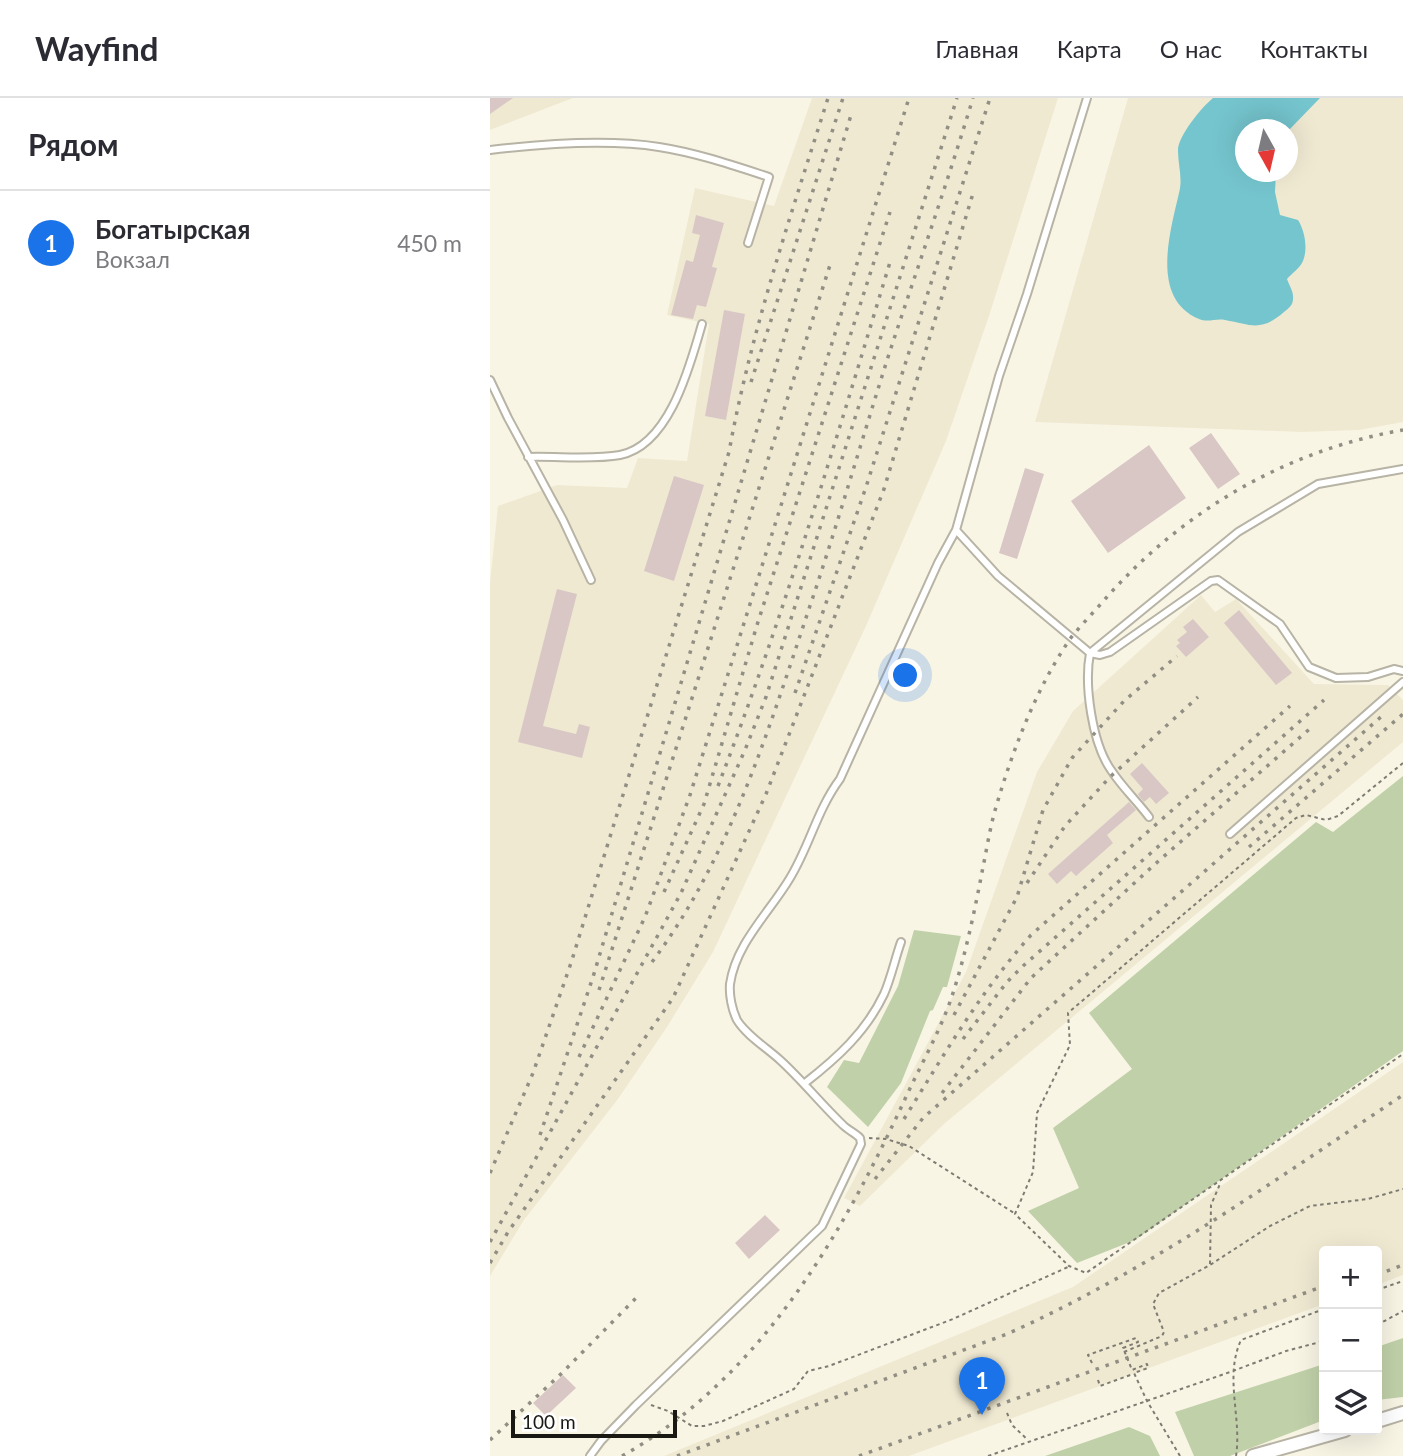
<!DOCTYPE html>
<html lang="ru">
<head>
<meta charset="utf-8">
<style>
	body { margin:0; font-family:Lato,sans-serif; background:#f7f7f7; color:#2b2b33 }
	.controls { position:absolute; right:21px; bottom:21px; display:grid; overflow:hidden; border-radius:7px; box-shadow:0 7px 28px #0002 }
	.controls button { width:63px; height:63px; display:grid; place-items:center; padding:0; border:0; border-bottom:2px solid #e1e1e2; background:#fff; color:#2b2b33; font:35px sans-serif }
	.compass { position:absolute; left:745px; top:21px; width:63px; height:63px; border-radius:50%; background:#fff; box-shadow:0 7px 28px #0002; rotate:172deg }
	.scale { position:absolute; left:21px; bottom:18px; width:166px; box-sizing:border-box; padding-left:7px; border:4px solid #191812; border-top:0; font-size:19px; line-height:24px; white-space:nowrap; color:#191812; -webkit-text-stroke:5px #fff; paint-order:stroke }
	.you { position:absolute; left:416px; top:578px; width:24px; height:24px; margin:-18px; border:5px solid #fff; border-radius:50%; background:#1a73e8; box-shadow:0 0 0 10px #1a73e833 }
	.badge { display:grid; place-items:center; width:46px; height:46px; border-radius:50%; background:#1a73e8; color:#fff; font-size:23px; font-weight:700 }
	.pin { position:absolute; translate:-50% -58px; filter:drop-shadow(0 2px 4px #0008) }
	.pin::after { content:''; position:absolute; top:37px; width:24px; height:21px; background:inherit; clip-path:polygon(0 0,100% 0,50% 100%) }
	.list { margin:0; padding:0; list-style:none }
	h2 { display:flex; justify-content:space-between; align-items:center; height:91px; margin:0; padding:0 28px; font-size:30px }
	h2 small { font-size:23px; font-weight:400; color:#7c7c81 }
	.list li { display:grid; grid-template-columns:46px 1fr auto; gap:21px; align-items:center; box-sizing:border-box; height:105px; padding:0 28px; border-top:2px solid #e1e1e2 }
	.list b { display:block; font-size:26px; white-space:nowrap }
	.list p { margin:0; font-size:23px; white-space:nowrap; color:#7c7c81 }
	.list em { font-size:23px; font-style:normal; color:#7c7c81 }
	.icon { flex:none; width:38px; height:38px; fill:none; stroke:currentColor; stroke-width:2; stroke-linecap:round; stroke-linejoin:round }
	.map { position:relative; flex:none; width:913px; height:1358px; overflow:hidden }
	header { display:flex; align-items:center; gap:42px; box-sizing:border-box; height:98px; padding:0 35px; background:#fff; border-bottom:2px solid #e1e1e2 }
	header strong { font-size:33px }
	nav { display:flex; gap:38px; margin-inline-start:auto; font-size:24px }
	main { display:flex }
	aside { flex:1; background:#fff }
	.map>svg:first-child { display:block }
	.built { fill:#efe9d2; fill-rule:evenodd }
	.green { fill:#c0d1a9 }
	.water { fill:#75c5ce }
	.building { fill:#d9c7c5 }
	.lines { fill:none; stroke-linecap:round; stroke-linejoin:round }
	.lane-casing { stroke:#b7b3a5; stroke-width:10 }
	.street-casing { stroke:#b7b3a5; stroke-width:16 }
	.path { stroke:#7e7c72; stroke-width:2; stroke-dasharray:3.5 3.5; stroke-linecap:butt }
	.lane { stroke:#fff; stroke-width:6 }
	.street { stroke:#fff; stroke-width:12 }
	.rail { stroke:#918e83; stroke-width:3.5; stroke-dasharray:3.5 7; stroke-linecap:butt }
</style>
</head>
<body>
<header>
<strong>Wayfind</strong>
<nav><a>Главная</a><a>Карта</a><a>О нас</a><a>Контакты</a></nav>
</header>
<main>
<aside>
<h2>Рядом<small></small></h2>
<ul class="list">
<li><span class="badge">1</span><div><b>Богатырская</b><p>Вокзал</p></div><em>450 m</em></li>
</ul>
</aside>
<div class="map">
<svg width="913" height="1358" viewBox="0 0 913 1358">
	<rect width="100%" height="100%" fill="#f9f5e5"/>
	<path class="built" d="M 0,0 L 83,0 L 0,32 Z
		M 322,0 L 568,0 L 500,215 L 456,343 L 376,528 L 223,854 L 177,929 L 128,1001 L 34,1122 L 0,1178 L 0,485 L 8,408 L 67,387 L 137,390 L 148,360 L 197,363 L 219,226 L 177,217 L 205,90 L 284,108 Z
		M 638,0 L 913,0 L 913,324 L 869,332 L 811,334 L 545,324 ZM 755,32 L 797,32 L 797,74 L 755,74 Z
		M 711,497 L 725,514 L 746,501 L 824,586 L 898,587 L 913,602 L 913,644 L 454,1026 L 370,1108 L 354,1100 L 476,874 L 547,674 L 583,613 Z
		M 913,964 L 913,1177 L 887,1187 L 887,1153 L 834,1153 L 834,1206 L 419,1358 L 174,1358 L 583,1189 Z"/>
	<path class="green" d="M 913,678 L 913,953 L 645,1142 L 587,1165 L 538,1113 L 589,1090 L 563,1030 L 642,971 L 599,915 L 826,724 L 843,734 Z
		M 424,832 L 471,838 L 457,889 L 453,889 L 443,912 L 440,913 L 411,985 L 378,1029 L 337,989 L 354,962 L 369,965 L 408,888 Z
		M 913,1240 L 913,1299 L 887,1302 L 887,1249 Z
		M 834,1266 L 834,1322 L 740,1358 L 704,1358 L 685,1314 Z
		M 639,1329 L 660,1338 L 670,1358 L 555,1358 Z"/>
	<path class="water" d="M 723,0 L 830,0 L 798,33 L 755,32 L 755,74 L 786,74 L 785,94 L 790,117 L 808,122 C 815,133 818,151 813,163 C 810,170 802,175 797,181 C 799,187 804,194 803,201 C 803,207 799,210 794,214 C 771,234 762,227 735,222 C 726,220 718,225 709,221 C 660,200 680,135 689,95 C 693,81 688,67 688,53 C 687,39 712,9 723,0 Z"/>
	<path class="building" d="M 0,0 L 23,0 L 0,16 Z
		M 206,117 L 234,125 L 222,169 L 227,170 L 216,209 L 207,207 L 203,221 L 181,217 L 196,162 L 203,164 L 210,137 L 202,135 Z
		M 234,212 L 255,216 L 236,322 L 215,318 Z
		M 721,335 L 750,376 L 728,391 L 699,350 Z
		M 659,347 L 696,400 L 618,455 L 581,403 Z
		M 535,370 L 554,376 L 527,461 L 509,455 Z
		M 184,378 L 214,387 L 184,483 L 154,473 Z
		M 67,491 L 87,496 L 53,628 L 86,636 L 89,626 L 100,629 L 92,660 L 28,644 Z
		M 749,512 L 802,575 L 786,587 L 734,525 Z
		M 703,521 L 719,539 L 696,559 L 686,548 L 690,545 L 687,542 L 697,534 L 693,529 Z
		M 652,665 L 679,695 L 666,706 L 660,699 L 654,704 L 649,698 L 648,696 L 653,691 L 640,676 Z
		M 639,704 L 646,712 L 617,737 L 623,745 L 586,778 L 581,773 L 567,786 L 558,776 Z
		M 275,1117 L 290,1132 L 259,1161 L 245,1145 Z
		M 73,1277 L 86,1290 L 56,1318 L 43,1305 Z"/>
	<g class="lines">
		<defs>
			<path id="lane" d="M 0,52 C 51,46 118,41 169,49 C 207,55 242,67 279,79 L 258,145
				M 0,282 L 18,320 L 73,422 L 101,482
				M 38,359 C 67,358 103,362 130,357 C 180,347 200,267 212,226
				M 466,432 L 508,478 L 600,555 L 610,557 L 620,554 L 721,483 L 728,482 L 790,526 L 819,569 L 846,580 L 878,579 L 904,571 L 913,573
				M 659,719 C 647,703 632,689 621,672 C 602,645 594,587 600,555 L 748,434 L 828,386 L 913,371
				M 740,736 L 913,584
				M 315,985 C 347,960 376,934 394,896 C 401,880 405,861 411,844
				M 100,1358 L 111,1343 L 146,1307 L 332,1128 L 371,1046 L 370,1040 C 365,1035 358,1032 353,1027 C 331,1006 312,982 290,962 C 277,950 256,937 247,922 C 242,912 239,897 240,886 C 246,845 280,814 300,780 C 320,747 327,712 350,681 L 448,465 L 466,432 L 509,278 L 537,196 L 597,0"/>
			<path id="street" d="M 887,1323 L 913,1315
				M 763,1358 L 855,1332"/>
		</defs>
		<use href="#lane" class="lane-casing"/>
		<use href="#street" class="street-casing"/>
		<path class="path" d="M 913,665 L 848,718 L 836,722 L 816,717 L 806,720 L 578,915 L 580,947 L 547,1015 L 543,1074 L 525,1116 L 579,1168 L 596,1175 L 913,956
			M 379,1040 L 396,1041 L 419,1048 L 524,1115
			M 720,1166 L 721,1107 L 730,1086
			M 887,1192 L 913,1183
			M 887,1227 L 913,1213
			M 634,1254 L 672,1238 L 674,1234 L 663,1206 L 669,1195 L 720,1167 L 780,1128 L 820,1108 L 878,1101 L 913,1091
			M 602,1265 L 598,1257 L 646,1240 L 648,1244 L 633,1250 L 642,1272 L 657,1266 L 658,1270 L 644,1275 L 657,1303 L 690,1358
			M 608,1282 L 610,1288 L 643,1276
			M 161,1307 L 178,1313 L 202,1328 L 214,1328 L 233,1323 L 304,1291 L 318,1273 L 339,1268 L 463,1221 L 578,1169
			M 517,1315 L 522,1327 L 538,1342
			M 498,1358 L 743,1273 L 796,1253 L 834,1243
			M 746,1358 C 752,1320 734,1279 751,1242 L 834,1211"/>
		<use href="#lane" class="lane"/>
		<use href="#street" class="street"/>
		<path class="rail" d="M 261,284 L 353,0
			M 305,595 L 376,389 L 500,0
			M 228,688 C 295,515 347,338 401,161
			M 759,749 L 913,616
			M 537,785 L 575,728 L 620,679 L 708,599
			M 174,794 L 214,706 L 267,527 L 400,114
			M 162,864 C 243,756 282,620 325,493 C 351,414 374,335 399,256 C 427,171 457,86 483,0
			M 109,892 L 340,167
			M 464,917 L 527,799 L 553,712 L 582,660 L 634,603 L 687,558
			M 473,941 L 517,884 L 533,868 L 834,602
			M 89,959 L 155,819 L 200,697 L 419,0
			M 452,995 L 541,880 L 664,767 L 823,628
			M 414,1021 C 455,955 489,896 541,837 L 800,608
			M 50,1037 L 103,879 L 361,17
			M 0,1075 L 43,975 L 81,865 L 239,354 C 261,233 301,117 338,0
			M 385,1081 L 433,1020 L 892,618
			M 0,1144 L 191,795 L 255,652 L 276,599 L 467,0
			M 0,1165 L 18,1134 L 183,900 L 276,696 L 394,391 L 484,92
			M 887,1177 L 913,1167
			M 0,1342 L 72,1275 L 150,1196
			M 132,1358 C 270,1280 350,1141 415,1001 C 431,966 451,932 463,895 C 476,855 485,811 493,769 C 497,750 500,729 506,709 C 523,651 546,591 580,541 C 591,527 604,514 616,500 C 694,412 797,352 913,332
			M 187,1358 L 517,1236 C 658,1173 785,1082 913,997
			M 369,1358 L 834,1188"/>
	</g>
</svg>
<div class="controls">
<button>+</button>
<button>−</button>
<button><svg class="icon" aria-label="layers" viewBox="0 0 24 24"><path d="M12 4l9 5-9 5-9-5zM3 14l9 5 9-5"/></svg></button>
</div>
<svg class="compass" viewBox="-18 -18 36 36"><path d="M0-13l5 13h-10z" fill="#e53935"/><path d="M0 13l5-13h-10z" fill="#7c7c81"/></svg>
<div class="scale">100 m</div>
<div class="you"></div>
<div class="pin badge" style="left:492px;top:1317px">1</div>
</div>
</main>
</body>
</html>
